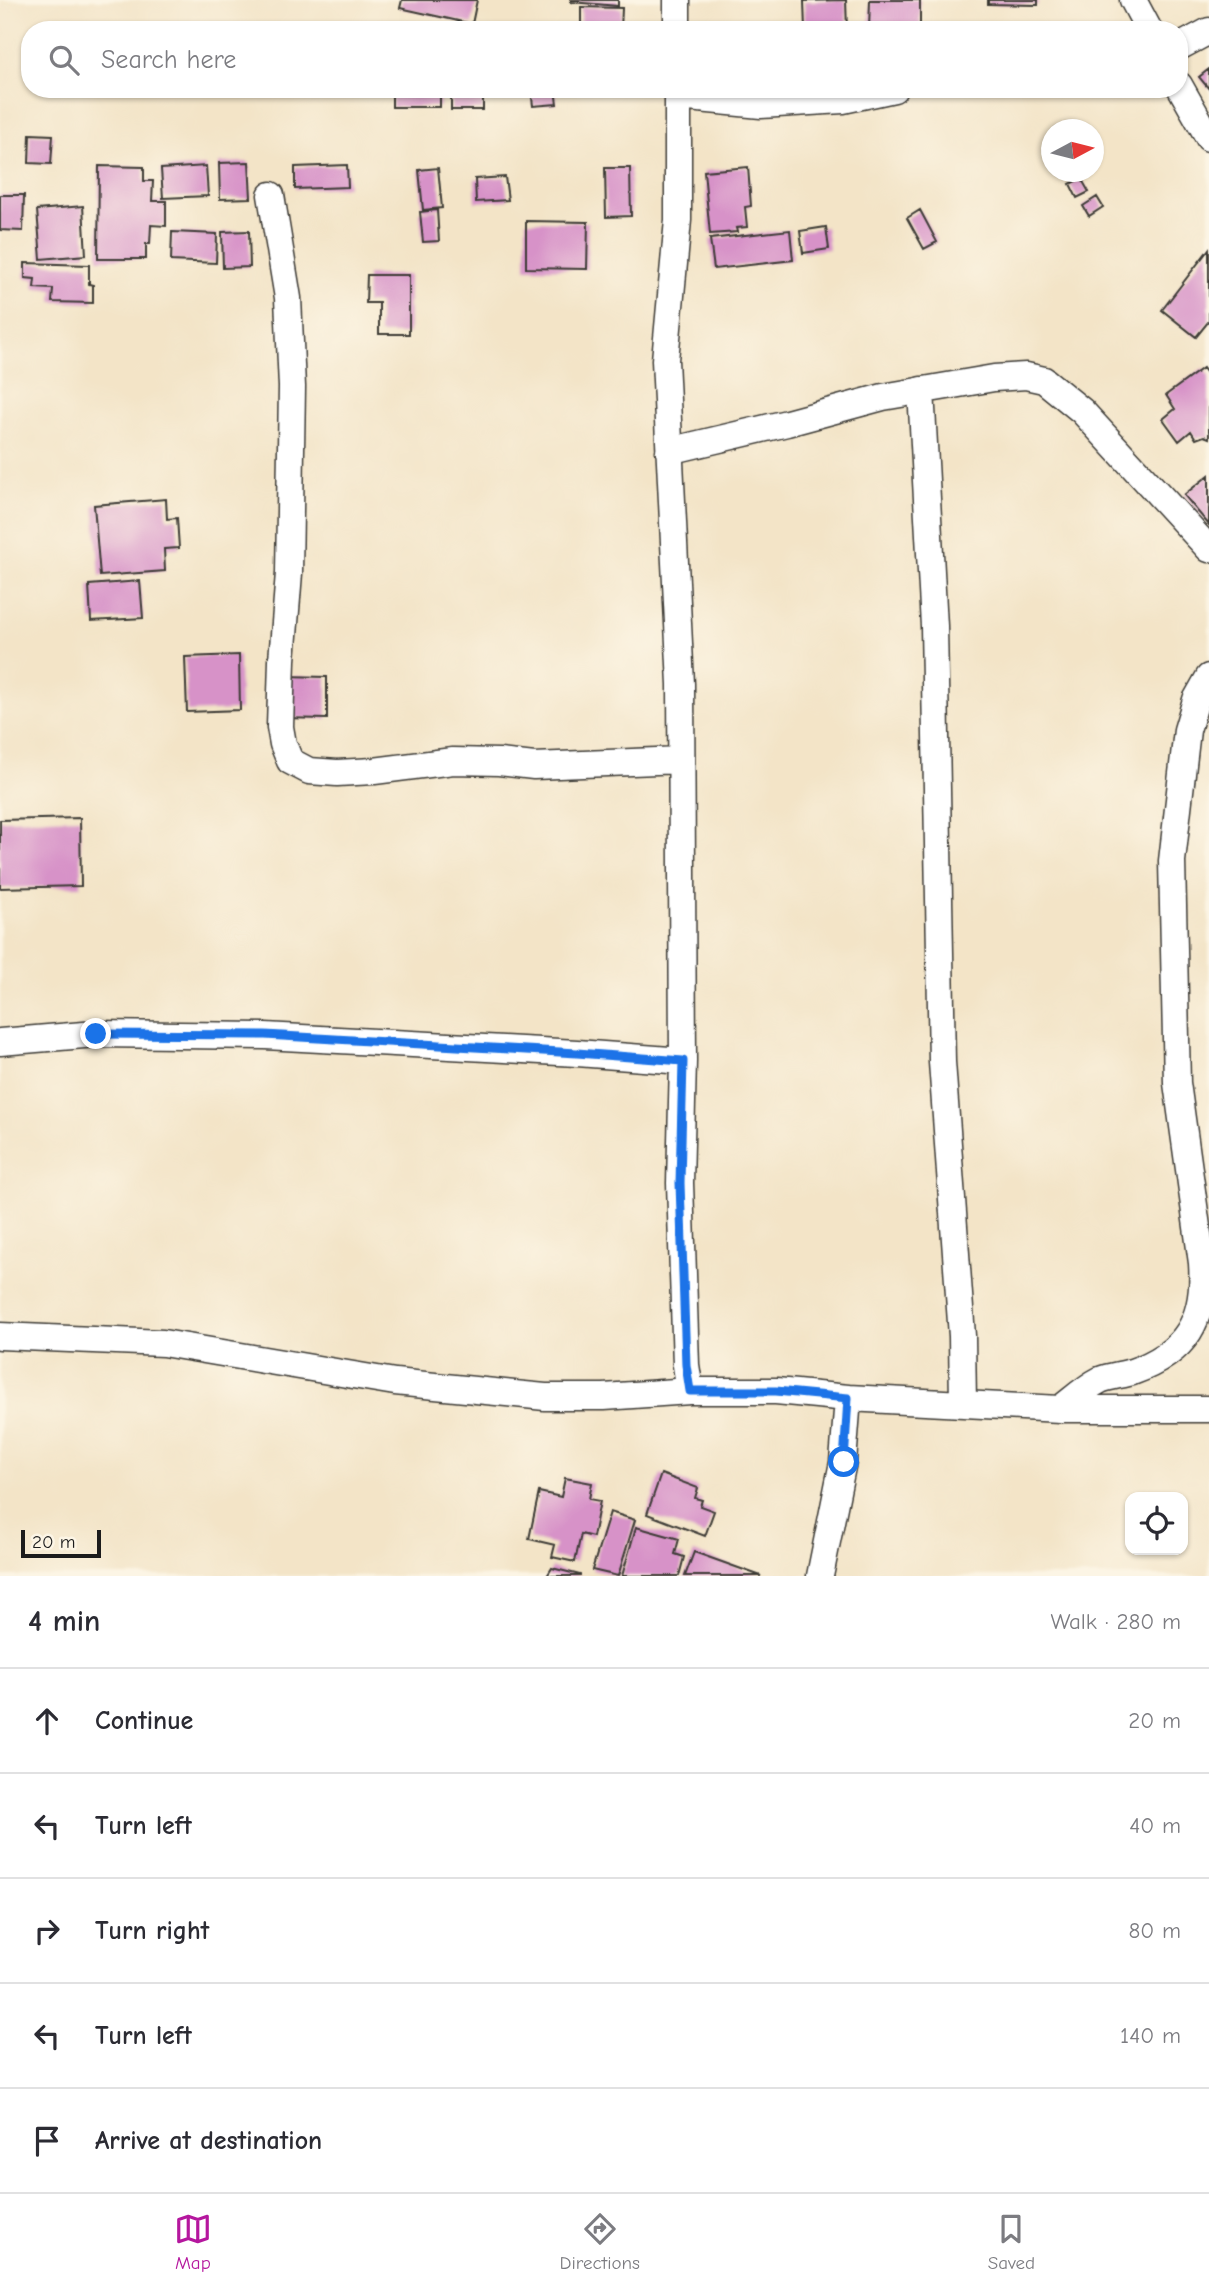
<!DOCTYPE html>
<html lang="en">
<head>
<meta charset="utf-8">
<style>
	body { margin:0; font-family:"Comic Neue",sans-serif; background:#f2f2f3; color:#2b2b33 }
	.controls { position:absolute; right:21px; bottom:21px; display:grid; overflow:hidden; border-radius:14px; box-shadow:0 2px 5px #0004 }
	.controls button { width:63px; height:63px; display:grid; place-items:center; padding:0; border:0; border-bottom:2px solid #e1e1e2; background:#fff; color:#2b2b33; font:35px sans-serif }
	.compass { position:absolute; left:1041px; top:119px; width:63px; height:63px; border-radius:50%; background:#fff; box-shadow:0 2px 5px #0004; rotate:83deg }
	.scale { position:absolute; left:21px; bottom:18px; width:80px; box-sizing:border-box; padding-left:7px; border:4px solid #1c1c1c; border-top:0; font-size:19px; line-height:24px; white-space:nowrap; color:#1c1c1c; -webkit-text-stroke:5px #fcf5e5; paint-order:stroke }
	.stop { position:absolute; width:21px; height:21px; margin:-16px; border:5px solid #1a73e8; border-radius:50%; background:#fff }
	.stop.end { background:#1a73e8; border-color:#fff; box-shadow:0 2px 7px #0008 }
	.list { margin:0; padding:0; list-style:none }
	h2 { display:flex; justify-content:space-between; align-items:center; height:91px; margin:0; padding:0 28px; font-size:30px }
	h2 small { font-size:23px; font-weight:400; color:#7c7c81 }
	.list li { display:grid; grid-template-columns:46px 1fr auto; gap:21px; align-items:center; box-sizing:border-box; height:105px; padding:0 28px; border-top:2px solid #e1e1e2 }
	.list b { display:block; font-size:26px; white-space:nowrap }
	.list em { font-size:23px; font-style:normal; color:#7c7c81 }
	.icon { flex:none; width:38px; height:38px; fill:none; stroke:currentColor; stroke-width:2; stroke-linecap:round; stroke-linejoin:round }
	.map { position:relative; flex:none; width:1209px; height:1576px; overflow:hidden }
	.search { position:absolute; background:#fff; box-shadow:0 2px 5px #0004; left:21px; right:21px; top:21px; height:77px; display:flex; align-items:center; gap:18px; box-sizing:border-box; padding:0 24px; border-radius:28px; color:#7c7c81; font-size:26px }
	.sheet { height:616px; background:#fff }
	nav { display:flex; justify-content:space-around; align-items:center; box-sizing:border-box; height:98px; border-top:2px solid #e1e1e2; background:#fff; font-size:19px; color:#7c7c81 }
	nav a { display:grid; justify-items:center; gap:4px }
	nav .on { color:#b5179e }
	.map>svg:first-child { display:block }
	.building { fill:#d792c8 }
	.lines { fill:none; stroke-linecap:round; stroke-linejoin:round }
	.minor-casing { stroke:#3c3a36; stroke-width:29 }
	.minor { stroke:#fff; stroke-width:26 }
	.route { stroke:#1a73e8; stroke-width:9 }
</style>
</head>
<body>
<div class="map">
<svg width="1209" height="1576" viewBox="0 0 1209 1576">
	<rect width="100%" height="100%" fill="#fcf5e5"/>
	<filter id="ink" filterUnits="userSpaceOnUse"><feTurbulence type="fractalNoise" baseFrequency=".0143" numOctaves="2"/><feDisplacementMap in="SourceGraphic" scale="14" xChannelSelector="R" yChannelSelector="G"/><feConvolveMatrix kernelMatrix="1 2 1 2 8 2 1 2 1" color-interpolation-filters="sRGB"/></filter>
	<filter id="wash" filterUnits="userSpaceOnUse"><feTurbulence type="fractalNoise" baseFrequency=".00686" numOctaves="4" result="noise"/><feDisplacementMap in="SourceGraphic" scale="28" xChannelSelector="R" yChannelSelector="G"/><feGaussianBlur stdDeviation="1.57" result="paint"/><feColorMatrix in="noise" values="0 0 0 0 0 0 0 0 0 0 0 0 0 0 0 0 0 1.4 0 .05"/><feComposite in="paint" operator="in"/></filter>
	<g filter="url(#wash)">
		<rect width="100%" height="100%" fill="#f3e4c7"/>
		<g id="blocks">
			<path class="building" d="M 402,0 L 477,0 L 472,24 L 400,8 Z
				M 571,0 L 618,0 L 618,6 L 571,2 Z
				M 846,0 L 847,30 L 805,30 L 804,1 Z
				M 870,0 L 920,0 L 920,30 L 869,30 Z
				M 988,0 L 1038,0 L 1038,5 L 988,4 Z
				M 581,7 L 622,8 L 621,30 L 581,30 Z
				M 1209,69 L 1209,89 L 1199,77 Z
				M 392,89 L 440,89 L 440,107 L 392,107 Z
				M 451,89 L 483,89 L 483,110 L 451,110 Z
				M 531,89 L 555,89 L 557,104 L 533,106 Z
				M 30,134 L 53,135 L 51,164 L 29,163 Z
				M 249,162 L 251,198 L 220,199 L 219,163 Z
				M 347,165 L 348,187 L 295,189 L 295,167 Z
				M 99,166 L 144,167 L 144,181 L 153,181 L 152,201 L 166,201 L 166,226 L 151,225 L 150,244 L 146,244 L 146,259 L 98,259 Z
				M 206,166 L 208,196 L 163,198 L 161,169 Z
				M 748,167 L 751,206 L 745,207 L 747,227 L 736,228 L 737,232 L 710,234 L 704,171 Z
				M 438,168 L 442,208 L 423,210 L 419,170 Z
				M 605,168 L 630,168 L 631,216 L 606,217 Z
				M 505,177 L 508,200 L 476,202 L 475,179 Z
				M 1081,178 L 1089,192 L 1077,198 L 1070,184 Z
				M 0,195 L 24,195 L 23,231 L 0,230 Z
				M 1097,197 L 1103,207 L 1089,216 L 1083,206 Z
				M 83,206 L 86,255 L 41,259 L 37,210 Z
				M 437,210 L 439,241 L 423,242 L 420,212 Z
				M 920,210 L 937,242 L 924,249 L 907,218 Z
				M 526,221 L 588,222 L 587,269 L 526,268 Z
				M 826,227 L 829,249 L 803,253 L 800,231 Z
				M 790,230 L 793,260 L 714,269 L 710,239 Z
				M 249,231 L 250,267 L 223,268 L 222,232 Z
				M 172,232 L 217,234 L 216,263 L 171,261 Z
				M 1209,249 L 1209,321 L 1196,337 L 1162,310 Z
				M 25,263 L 89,265 L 89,284 L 93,285 L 93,303 L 52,302 L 53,289 L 34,288 L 35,279 L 25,278 Z
				M 367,275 L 409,275 L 409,334 L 379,334 L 379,303 L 366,303 Z
				M 1203,368 L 1209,376 L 1209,438 L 1204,436 L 1196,439 L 1191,431 L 1179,441 L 1163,419 L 1175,409 L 1166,395 Z
				M 1209,475 L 1209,525 L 1184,495 Z
				M 166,499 L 167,519 L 177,518 L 179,548 L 164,549 L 165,571 L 100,576 L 94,505 Z
				M 140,581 L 143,618 L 91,621 L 89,585 Z
				M 239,655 L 240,710 L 187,712 L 185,657 Z
				M 284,676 L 327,677 L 327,719 L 283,718 Z
				M 80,818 L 81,886 L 0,888 L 0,820 Z
				M 661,1474 L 698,1488 L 695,1498 L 702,1500 L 700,1506 L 714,1511 L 705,1536 L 647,1514 Z
				M 565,1478 L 592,1483 L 589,1499 L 600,1501 L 593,1537 L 581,1534 L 575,1562 L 552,1557 L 555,1545 L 529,1539 L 539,1492 L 561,1497 Z
				M 610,1512 L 635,1520 L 618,1576 L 592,1570 Z
				M 636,1527 L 679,1539 L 675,1554 L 684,1557 L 679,1576 L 622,1576 Z
				M 694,1552 L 761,1576 L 685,1576 Z
				M 552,1568 L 580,1575 L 580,1576 L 547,1576 Z"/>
		</g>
	</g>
	<g filter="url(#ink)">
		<use href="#blocks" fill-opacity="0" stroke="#3c3a36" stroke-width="2"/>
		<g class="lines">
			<defs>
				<path id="minor" d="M 677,0 L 677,30
					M 1133,0 L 1149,30
					M 1179,47 L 1209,31
					M 1179,85 L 1209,138
					M 678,89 L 678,220 L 665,360 L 681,684 L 683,1061 L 680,1183 L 686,1365 L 690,1391 L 776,1391 L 848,1398 L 843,1462 L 820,1576
					M 678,97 L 761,105 L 843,100 L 894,89
					M 271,195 L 288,298 L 292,387 L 289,573 L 282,660 L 280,727 L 283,744 L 290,761 L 309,771 L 337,773 L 374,771 L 453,761 L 499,762 L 534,766 L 681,760
					M 921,390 L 934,626 L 942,1062 L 962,1336 L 963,1404
					M 669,451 L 787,423 L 883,397 L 994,378 L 1026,376 L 1044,380 L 1082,411 L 1209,549
					M 0,1042 L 96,1034 L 265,1036 L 577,1053 L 683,1061
					M 0,1336 L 163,1343 L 395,1382 L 545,1397 L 604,1397 L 690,1391
					M 848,1398 L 1060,1409 L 1209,1409
					M 1060,1409 C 1072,1400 1086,1387 1100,1380 C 1110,1376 1122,1375 1132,1372 C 1186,1353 1206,1320 1202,1263 L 1177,1083 L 1172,861 L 1187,730 L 1196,700 L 1209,677"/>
			</defs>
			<use href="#minor" class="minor-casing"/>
			<use href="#minor" class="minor"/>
		</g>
	</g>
	<g class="lines" filter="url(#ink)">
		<path class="route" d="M 96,1034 L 265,1035 L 577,1053 L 683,1061 L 680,1183 L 686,1365 L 690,1391 L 776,1391 L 848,1398 L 844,1462"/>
	</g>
</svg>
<div class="controls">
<button><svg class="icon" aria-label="locate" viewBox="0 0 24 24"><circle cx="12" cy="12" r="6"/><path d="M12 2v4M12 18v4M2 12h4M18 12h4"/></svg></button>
</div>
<svg class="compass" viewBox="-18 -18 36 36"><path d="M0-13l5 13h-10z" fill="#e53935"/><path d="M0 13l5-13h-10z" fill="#7c7c81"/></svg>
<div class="scale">20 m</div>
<div class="stop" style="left:844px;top:1462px"></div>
<div class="stop end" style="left:96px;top:1034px"></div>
<div class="search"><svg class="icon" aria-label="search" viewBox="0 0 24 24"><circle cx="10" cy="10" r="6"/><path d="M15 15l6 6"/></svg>Search here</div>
</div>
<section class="sheet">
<h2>4 min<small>Walk · 280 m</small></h2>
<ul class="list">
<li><svg class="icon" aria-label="ahead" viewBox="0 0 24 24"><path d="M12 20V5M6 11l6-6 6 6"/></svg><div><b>Continue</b></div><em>20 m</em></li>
<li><svg class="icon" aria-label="left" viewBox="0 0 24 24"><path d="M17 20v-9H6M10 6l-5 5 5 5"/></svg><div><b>Turn left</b></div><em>40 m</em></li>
<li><svg class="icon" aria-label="right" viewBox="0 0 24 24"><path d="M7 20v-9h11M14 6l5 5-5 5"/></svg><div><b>Turn right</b></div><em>80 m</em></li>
<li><svg class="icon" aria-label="left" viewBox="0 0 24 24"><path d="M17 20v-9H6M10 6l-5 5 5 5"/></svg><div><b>Turn left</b></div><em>140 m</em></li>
<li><svg class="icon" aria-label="arrive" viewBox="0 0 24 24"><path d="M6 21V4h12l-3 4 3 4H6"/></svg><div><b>Arrive at destination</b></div></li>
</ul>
</section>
<nav>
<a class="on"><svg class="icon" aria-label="map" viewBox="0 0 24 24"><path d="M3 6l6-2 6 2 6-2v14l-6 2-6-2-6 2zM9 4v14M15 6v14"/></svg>Map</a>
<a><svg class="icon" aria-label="directions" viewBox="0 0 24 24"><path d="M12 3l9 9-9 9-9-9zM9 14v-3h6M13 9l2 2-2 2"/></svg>Directions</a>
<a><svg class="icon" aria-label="saved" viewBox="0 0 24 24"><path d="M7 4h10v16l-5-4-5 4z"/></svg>Saved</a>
</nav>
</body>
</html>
